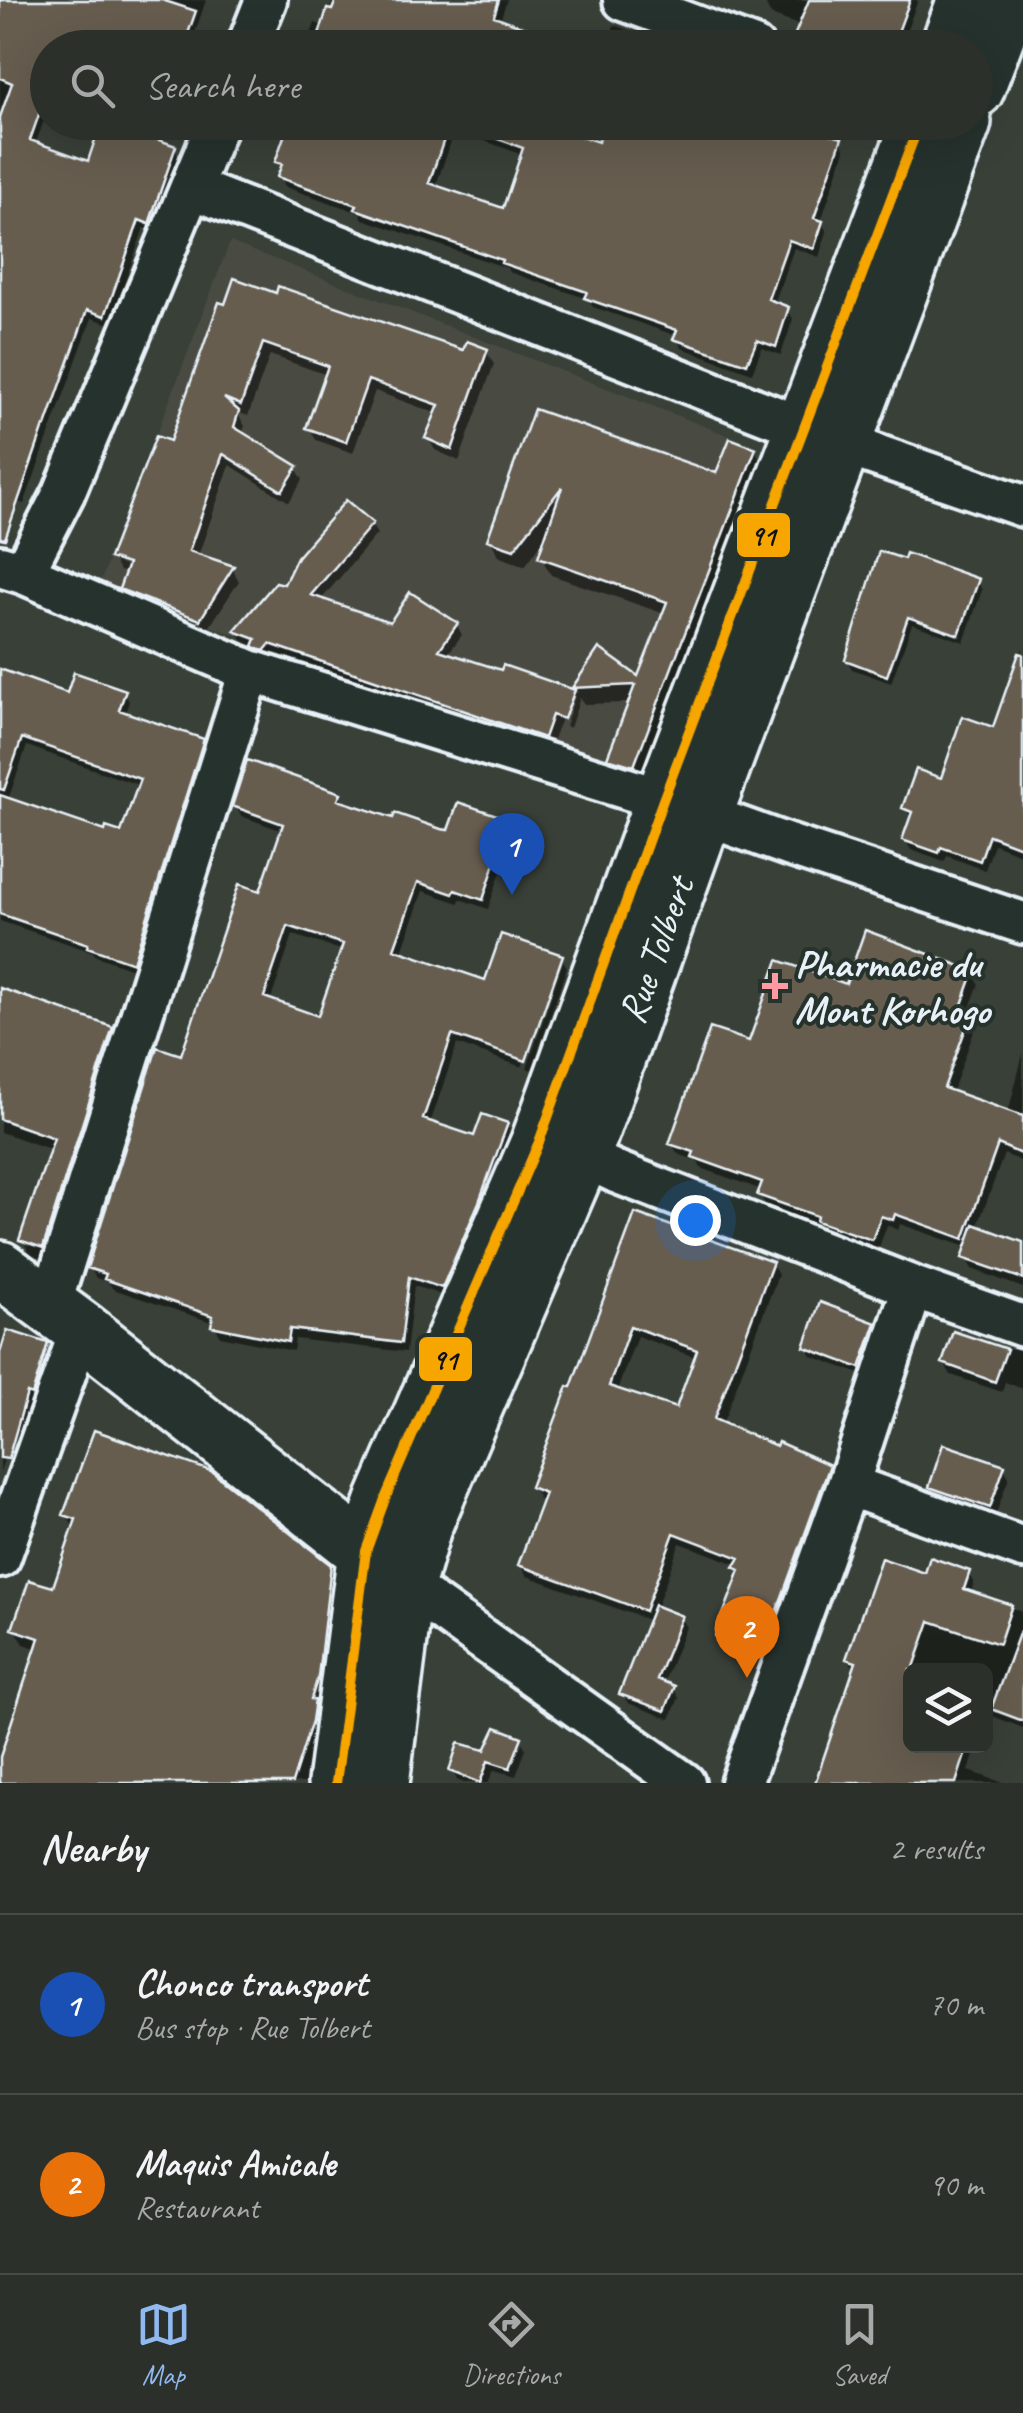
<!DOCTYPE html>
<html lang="en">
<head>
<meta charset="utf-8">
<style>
	body { margin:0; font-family:Caveat,sans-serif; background:#373c36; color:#f1f3f6 }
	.controls { position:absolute; right:30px; bottom:30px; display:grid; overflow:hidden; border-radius:15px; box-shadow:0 10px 40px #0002 }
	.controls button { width:90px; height:90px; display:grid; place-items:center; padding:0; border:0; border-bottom:2px solid #474b47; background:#2b302a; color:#f1f3f6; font:50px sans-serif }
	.you { position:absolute; left:695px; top:1220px; width:35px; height:35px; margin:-25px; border:8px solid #fff; border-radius:50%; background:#1a73e8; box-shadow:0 0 0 15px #1a73e833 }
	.badge { display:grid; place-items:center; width:65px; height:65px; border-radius:50%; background:#90b9f0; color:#fff; font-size:32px; font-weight:700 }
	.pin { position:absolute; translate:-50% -82px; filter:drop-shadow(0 2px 5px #0008) }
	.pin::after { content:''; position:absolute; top:52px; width:35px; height:30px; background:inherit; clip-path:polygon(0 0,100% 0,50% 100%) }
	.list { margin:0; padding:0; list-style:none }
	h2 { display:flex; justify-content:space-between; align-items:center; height:130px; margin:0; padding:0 40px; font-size:42px }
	h2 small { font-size:32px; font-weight:400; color:#a6a9a8 }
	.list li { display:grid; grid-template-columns:65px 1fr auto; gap:30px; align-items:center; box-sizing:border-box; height:180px; padding:0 40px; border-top:2px solid #474b47 }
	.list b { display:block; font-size:38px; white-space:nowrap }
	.list p { margin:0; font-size:32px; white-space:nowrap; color:#a6a9a8 }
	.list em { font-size:32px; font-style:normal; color:#a6a9a8 }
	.icon { flex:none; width:55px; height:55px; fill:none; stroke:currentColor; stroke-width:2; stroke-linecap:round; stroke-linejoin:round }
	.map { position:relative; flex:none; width:1023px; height:1783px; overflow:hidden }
	.search { position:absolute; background:#2b302a; box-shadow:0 10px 40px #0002; left:30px; right:30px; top:30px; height:110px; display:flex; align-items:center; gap:25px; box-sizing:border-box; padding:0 35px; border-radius:55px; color:#a6a9a8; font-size:38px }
	.sheet { height:490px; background:#2b302a }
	nav { display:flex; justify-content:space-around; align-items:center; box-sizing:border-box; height:140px; border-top:2px solid #474b47; background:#2b302a; font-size:28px; color:#a6a9a8 }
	nav a { display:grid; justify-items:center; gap:5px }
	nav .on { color:#90b9f0 }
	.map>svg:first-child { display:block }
	.built { fill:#494c43 }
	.shadow { fill:#0007; fill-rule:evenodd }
	.building { fill:#665d50; stroke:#e8f1f8; stroke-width:2.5; fill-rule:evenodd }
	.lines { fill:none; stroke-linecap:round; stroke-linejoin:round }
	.street-casing { stroke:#e8f1f8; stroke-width:48 }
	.secondary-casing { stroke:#e8f1f8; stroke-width:62 }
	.street { stroke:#26332d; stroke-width:40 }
	.secondary { stroke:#26332d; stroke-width:55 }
	.bus-1-casing { stroke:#26332d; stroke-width:18 }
	.bus-1 { stroke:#f7a600; stroke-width:10 }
	.poi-dot { fill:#ff9aa2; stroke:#26332d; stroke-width:4 }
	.labels { text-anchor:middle; stroke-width:8; stroke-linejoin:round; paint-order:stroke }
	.street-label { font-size:40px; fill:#e8f1f8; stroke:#26332d }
	.poi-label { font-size:40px; font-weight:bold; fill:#e8f1f8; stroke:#26332d; text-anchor:start }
	.line-badge { stroke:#26332d; stroke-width:4 }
	.pale-badge-label { font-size:28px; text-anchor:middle; font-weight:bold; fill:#111 }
</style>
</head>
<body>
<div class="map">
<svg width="1023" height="1783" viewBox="0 0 1023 1783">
	<rect width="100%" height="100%" fill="#394038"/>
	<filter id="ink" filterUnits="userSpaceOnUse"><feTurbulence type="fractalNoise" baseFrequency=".01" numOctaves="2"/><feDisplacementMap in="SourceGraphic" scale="20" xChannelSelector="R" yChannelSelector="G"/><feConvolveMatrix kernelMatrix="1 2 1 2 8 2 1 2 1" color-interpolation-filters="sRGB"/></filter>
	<g filter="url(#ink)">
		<path class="built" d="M 230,242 L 758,447 L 633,770 L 98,588 Z"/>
		<path class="shadow" d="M 0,0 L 206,0 L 190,48 L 48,48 L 48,110 L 35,145 L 89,164 L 104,122 L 163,122 L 156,142 L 174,148 L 179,157 L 154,231 L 144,228 L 110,324 L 92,318 L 24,504 L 0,496 Z
			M 333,0 L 507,0 L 500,20 L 580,48 L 306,48 L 315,23 L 324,26 Z
			M 767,0 L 918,0 L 900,48 L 813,48 L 804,44 L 798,34 L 801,26 L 771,15 L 766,5 Z
			M 614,25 L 645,36 L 677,48 L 607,48 Z
			M 292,122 L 794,122 L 840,140 L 845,150 L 821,221 L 827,232 L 819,257 L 794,248 L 774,304 L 788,309 L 793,319 L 781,355 L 762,348 L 752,373 L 682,348 L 676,339 L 677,336 L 593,307 L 588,299 L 509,272 L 507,268 L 363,219 L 360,213 L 285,187 L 280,177 L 282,169 L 278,162 ZM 455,130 L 523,155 L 504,211 L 435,188 Z
			M 220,306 L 464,353 L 486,351 L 494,364 L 459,461 L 435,450 L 428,438 L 438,414 L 375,391 L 353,453 L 316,440 L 309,427 L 327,375 L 270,355 L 248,416 L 237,412 L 245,426 L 242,434 L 296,468 L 303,480 L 289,502 L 230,465 L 198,556 L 232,568 L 239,581 L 207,631 L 129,601 L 122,588 L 127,573 L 119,571 L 112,558 L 172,444 ZM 119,559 L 140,566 L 139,571 L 119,564 Z
			M 535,412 L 718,476 L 755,450 L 765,468 L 644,782 L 620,775 L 610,757 L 631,703 L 584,704 L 580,698 L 570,728 L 565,726 L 575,696 L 570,696 L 550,747 L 276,653 L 270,660 L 262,656 L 255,646 L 243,641 L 237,632 L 285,587 L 371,524 L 377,534 L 320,601 L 391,625 L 411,595 L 457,625 L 462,635 L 447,655 L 502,674 L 504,668 L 578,693 L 575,688 L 640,680 L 665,614 L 551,575 L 541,557 L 547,536 L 525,566 L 500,557 L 490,540 Z
			M 881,554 L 977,581 L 982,590 L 964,642 L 912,624 L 891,683 L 852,669 L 847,660 Z
			M 1023,648 L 1023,855 L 994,844 L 985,870 L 947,856 L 944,862 L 911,850 L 905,840 L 912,820 L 905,808 L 942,781 L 994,730 Z
			M 0,672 L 68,696 L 124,692 L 129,701 L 125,715 L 202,741 L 207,751 L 138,971 L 96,956 L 93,952 L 0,921 ZM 27,746 L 141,786 L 123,836 L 107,834 L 8,800 Z
			M 339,795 L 345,805 L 441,832 L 504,821 L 510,831 L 501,854 L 505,860 L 488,909 L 460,899 L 459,903 L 423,891 L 401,954 L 486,984 L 561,957 L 567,967 L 532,1070 L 527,1068 L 563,961 L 558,961 L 522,1067 L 457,1044 L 430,1124 L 475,1140 L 507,1125 L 513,1135 L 448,1297 L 414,1286 L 406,1352 L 295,1339 L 293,1351 L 220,1336 L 214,1323 L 113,1289 L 109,1283 L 96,1278 L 90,1268 L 182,1058 L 261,894 L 283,831 L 241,816 L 235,805 ZM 293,935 L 344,951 L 320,1019 L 270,1002 Z
			M 973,973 L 979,984 L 967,1015 L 976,1026 L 952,1093 L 1008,1113 L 1023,1054 L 1023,1162 L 1004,1154 L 977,1228 L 1023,1244 L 1023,1288 L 972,1269 L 965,1257 L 969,1248 L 900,1224 L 898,1230 L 887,1225 L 878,1250 L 824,1231 L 821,1225 L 766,1206 L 760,1195 L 762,1190 L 701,1168 L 697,1161 L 678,1154 L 671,1143 L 750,1044 L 847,988 Z
			M 0,990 L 111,1029 L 121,1047 L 53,1264 L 32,1257 L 22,1239 L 53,1150 L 0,1132 Z
			M 636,1217 L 772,1264 L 778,1275 L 722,1425 L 828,1467 L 835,1478 L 766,1663 L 724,1647 L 718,1636 L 741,1573 L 739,1565 L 680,1543 L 656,1608 L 680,1618 L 686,1627 L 663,1684 L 673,1688 L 679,1698 L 670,1719 L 628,1703 L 622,1694 L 651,1621 L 527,1576 L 520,1565 L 544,1501 L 539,1499 L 533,1487 L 573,1390 ZM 637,1336 L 697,1358 L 677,1411 L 617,1391 Z
			M 874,1325 L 880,1335 L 865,1376 L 812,1356 L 806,1346 Z
			M 46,1345 L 54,1359 L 24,1442 L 10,1439 L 0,1473 L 0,1352 Z
			M 1005,1347 L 1023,1351 L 1023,1389 L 1005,1382 L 1002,1392 L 951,1375 L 944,1363 L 1004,1351 Z
			M 1003,1467 L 1009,1477 L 995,1517 L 937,1496 L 931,1486 Z
			M 66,1515 L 330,1567 L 339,1583 L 320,1738 L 305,1783 L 0,1783 L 0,1762 L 38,1649 L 24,1644 L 15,1629 L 54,1590 L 75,1530 Z
			M 968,1573 L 974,1583 L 971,1594 L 1023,1612 L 1023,1728 L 987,1714 L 986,1718 L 986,1670 L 910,1670 L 910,1746 L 977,1746 L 969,1771 L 1004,1783 L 819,1783 L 854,1669 L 848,1658 L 927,1576 Z
			M 520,1739 L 526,1749 L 516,1776 L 494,1770 L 488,1783 L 464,1783 L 457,1780 L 452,1770 Z"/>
		<path class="building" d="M 0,0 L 162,0 L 196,11 L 183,48 L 48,48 L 48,89 L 30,140 L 88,161 L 101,122 L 108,122 L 176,146 L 149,224 L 139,220 L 105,316 L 87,310 L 46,426 L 44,426 L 5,539 L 0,538 L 0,117 L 12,83 L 0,78 Z
			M 336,0 L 499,0 L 494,16 L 571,44 L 571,48 L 315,48 L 327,9 L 332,10 Z
			M 809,0 L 910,0 L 892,48 L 829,48 L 795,34 Z
			M 289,122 L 450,122 L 429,183 L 503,208 L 523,148 L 464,127 L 465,122 L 540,122 L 598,142 L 605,122 L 794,122 L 842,138 L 814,218 L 823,221 L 814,249 L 789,240 L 768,299 L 789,307 L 776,347 L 757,340 L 747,364 L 673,339 L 677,330 L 584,298 L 587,292 L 501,263 L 502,260 L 355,209 L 357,205 L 277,177 L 282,164 L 275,162 Z
			M 234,278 L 276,293 L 278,286 L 463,350 L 467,341 L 488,349 L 452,450 L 425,438 L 439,405 L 368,380 L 346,442 L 306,428 L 328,366 L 263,343 L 241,405 L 224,398 L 239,411 L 234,427 L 298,466 L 282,491 L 223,454 L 189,551 L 234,566 L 200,620 L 119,589 L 128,564 L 109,558 L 156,436 L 170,441 L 219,302 L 225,304 Z
			M 534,409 L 716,473 L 730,438 L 756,448 L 634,766 L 607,758 L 635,685 L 572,688 L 599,648 L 638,676 L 667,602 L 538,557 L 562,487 L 514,549 L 487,540 Z
			M 346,500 L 373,523 L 311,595 L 390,622 L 410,592 L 458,623 L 439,650 L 501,670 L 503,665 L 575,690 L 564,719 L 552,715 L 544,738 L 270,644 L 264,651 L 258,649 L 253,646 L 256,639 L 234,631 L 276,582 L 284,584 L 297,557 Z
			M 879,551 L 904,559 L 906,553 L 979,579 L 959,635 L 908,617 L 887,676 L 845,660 Z
			M 1019,653 L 1023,654 L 1023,848 L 989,835 L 980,861 L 941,847 L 939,853 L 902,840 L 912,812 L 902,808 L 916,769 L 941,778 L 962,716 L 993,727 Z
			M 0,669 L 67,693 L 74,672 L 126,690 L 119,710 L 204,739 L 133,963 L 87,947 L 88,944 L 0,914 L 0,795 L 105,831 L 106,827 L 121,832 L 140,779 L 22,738 L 4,790 L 0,789 Z
			M 247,760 L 341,793 L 338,800 L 393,818 L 395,813 L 441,829 L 448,830 L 458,802 L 506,818 L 496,846 L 500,848 L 483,900 L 455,890 L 453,894 L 418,882 L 394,949 L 485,980 L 501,934 L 563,955 L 526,1061 L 452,1035 L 423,1119 L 474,1136 L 482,1114 L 508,1123 L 479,1202 L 442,1288 L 409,1277 L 401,1343 L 290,1329 L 288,1342 L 211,1326 L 213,1316 L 104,1279 L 106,1274 L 87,1268 L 157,1047 L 181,1055 L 239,884 L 260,891 L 283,824 L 232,806 ZM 288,926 L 343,944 L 318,1016 L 264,997 Z
			M 865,930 L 974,971 L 960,1010 L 971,1014 L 944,1088 L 1023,1116 L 1023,1155 L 998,1144 L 964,1239 L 895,1214 L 893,1220 L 881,1216 L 872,1240 L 816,1221 L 817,1216 L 757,1195 L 762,1182 L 692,1157 L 694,1152 L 669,1144 L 710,1028 L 749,1041 L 778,960 L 846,984 Z
			M 0,988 L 113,1027 L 43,1248 L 19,1240 L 54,1138 L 0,1119 Z
			M 635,1213 L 773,1262 L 714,1419 L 776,1446 L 778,1442 L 830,1465 L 782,1597 L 760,1653 L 715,1636 L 740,1570 L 734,1567 L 740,1558 L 674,1533 L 645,1611 L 518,1565 L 545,1493 L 530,1487 L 568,1386 L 571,1387 ZM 630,1326 L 697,1350 L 676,1408 L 609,1386 Z
			M 974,1224 L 1023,1242 L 1023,1279 L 962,1258 Z
			M 820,1302 L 876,1323 L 860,1368 L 804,1347 Z
			M 7,1330 L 48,1343 L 32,1395 L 27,1393 L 8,1459 L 0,1458 L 0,1353 Z
			M 953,1331 L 1007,1349 L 995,1382 L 942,1363 Z
			M 94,1430 L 211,1471 L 331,1565 L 318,1677 L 311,1699 L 315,1700 L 312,1721 L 292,1783 L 0,1783 L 0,1757 L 39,1638 L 12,1629 L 29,1580 L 53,1587 L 76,1519 L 63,1515 Z
			M 943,1444 L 1005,1465 L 990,1508 L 929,1487 Z
			M 930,1557 L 970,1571 L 964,1589 L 1012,1605 L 999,1644 L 930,1621 L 913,1670 L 910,1670 L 910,1746 L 968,1746 L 956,1783 L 815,1783 L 856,1662 L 846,1659 L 881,1558 L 925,1573 Z
			M 654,1605 L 682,1616 L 657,1679 L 675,1686 L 665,1711 L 619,1694 Z
			M 1020,1631 L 1023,1632 L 1023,1721 L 991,1709 Z
			M 496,1727 L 522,1737 L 510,1768 L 488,1761 L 480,1783 L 449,1771 L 458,1743 L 485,1750 Z"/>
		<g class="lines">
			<defs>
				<path id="street" d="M 624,0 L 754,48
					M 247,48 L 266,0
					M 192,188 L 844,444 L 1023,506
					M 0,566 L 23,573 L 250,671 L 663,800 L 788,845 L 1023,923
					M 23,573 L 64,493 L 218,122
					M 582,1156 L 616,1172 L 913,1287 L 1023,1326
					M 50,1306 L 250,671
					M 848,1485 L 1023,1548
					M 0,1557 L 81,1329
					M 406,1585 L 684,1783
					M 741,1783 L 848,1485 L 913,1287"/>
				<path id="secondary" d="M 948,48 L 966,0
					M 976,89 L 1010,0
					M 0,1269 L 81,1329 L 393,1574
					M 336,1783 L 366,1551 L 385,1499 L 539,1142 L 663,800 L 920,122
					M 381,1783 L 406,1585 L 423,1527 L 582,1156 L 704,815 L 963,122"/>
			</defs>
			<use href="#street" class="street-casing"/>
			<use href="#secondary" class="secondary-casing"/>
			<use href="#street" class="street"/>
			<use href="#secondary" class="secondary"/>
			<defs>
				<path id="bus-1" d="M 336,1783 L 366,1551 L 385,1499 L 539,1142 L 663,800 L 920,122"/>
			</defs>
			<use href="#bus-1" class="bus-1-casing"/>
			<use href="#bus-1" class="bus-1"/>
		</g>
	</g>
	<path class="poi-dot" d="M770 971h10v10h10v10h-10v10h-10v-10h-10v-10h10z"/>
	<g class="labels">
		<g class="street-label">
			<text transform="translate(655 950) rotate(-70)" y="14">Rue Tolbert</text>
		</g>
		<g class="poi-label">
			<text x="795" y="977">Pharmacie du<tspan x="795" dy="46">Mont Korhogo</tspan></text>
		</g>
	</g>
	<g class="line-badge">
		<rect x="735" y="511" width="57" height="48" rx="10" fill="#f7a600"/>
		<rect x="417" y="1335" width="57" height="48" rx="10" fill="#f7a600"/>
	</g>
	<g class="pale-badge-label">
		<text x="763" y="545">91</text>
		<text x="445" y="1369">91</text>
	</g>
</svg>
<div class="controls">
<button><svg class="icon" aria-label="layers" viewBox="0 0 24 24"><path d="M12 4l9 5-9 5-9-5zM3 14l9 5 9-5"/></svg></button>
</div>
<div class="you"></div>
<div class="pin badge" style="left:512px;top:895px;background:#1a4fb4">1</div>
<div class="pin badge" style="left:747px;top:1678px;background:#e8710a">2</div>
<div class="search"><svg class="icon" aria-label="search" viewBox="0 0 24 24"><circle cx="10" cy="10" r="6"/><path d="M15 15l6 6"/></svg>Search here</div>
</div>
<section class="sheet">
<h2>Nearby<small>2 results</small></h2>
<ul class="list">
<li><span class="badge" style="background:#1a4fb4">1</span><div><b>Chonco transport</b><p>Bus stop · Rue Tolbert</p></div><em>70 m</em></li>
<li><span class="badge" style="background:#e8710a">2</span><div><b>Maquis Amicale</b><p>Restaurant</p></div><em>90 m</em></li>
</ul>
</section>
<nav>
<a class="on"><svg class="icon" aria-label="map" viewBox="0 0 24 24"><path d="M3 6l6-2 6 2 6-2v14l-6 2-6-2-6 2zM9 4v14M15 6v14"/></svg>Map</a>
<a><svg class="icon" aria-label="directions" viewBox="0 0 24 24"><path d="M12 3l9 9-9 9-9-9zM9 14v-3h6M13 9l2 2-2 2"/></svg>Directions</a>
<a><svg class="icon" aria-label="saved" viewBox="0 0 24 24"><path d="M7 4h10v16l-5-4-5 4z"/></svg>Saved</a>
</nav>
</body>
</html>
